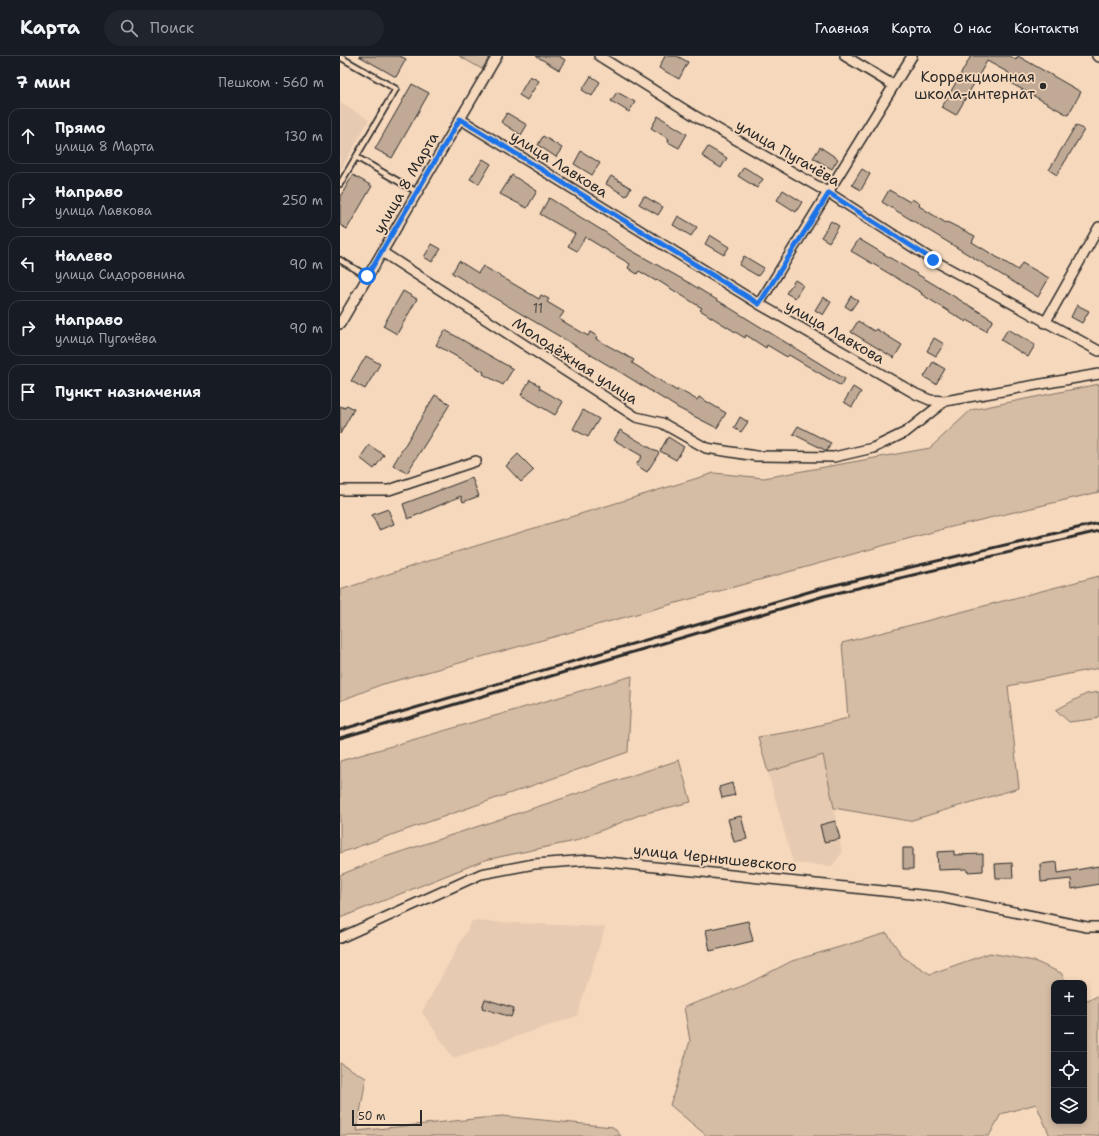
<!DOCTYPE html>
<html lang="ru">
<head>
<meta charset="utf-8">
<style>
	body { margin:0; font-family:"Shantell Sans",sans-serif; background:#20242c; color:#f1f3f6 }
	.controls { position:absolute; right:12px; bottom:12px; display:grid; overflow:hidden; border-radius:8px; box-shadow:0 2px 6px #0003 }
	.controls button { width:36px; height:36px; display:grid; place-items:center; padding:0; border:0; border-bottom:1px solid #363941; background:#171b24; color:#f1f3f6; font:20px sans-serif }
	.scale { position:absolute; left:12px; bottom:10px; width:70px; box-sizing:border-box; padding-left:4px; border:2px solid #2b2b2b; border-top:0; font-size:11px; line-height:14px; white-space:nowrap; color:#2b2b2b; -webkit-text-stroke:3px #f6d8bc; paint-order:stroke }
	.stop { position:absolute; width:12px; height:12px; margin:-9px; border:3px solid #1a73e8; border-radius:50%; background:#fff }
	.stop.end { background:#1a73e8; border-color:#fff; box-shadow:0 1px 4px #0008 }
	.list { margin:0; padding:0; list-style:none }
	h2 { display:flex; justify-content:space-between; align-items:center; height:52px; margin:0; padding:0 16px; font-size:17px }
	h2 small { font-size:13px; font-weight:400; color:#9ea1a6 }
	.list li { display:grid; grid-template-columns:26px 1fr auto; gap:12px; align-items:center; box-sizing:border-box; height:56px; margin:0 8px 8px; padding:0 8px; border:1px solid #363941; border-radius:12px }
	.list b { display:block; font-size:15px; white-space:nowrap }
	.list p { margin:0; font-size:13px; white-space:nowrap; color:#9ea1a6 }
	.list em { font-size:13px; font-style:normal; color:#9ea1a6 }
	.icon { flex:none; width:22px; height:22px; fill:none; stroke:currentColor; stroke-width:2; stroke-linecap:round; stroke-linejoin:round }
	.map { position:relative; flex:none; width:759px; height:1080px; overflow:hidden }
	header { display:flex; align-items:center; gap:24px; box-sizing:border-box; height:56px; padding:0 20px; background:#171b24; border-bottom:1px solid #363941 }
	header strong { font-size:19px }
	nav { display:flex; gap:22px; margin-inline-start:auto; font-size:14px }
	.search { width:280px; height:36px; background:#20242c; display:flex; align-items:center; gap:10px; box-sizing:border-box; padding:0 14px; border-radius:22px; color:#9ea1a6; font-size:15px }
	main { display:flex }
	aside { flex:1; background:#171b24 }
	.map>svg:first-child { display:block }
	.built { fill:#e6cab1 }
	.green { fill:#d5bca4; stroke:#807468 }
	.building { fill:#c0aa96; stroke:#2b2b2b }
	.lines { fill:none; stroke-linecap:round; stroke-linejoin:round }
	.service-casing { stroke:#2b2b2b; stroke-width:8 }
	.minor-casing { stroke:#2b2b2b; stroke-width:12 }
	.service { stroke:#f6d8bc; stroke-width:4.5 }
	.minor { stroke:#f6d8bc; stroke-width:9 }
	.rail { stroke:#2b2b2b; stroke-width:3 }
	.route { stroke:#1a73e8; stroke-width:5 }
	.poi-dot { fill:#2b2b2b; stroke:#f6d8bc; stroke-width:1.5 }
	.labels { text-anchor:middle; stroke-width:3.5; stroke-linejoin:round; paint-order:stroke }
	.number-label { font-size:13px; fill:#504b46 }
	.poi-label { font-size:15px; fill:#2b2b2b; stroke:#f6d8bc; text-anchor:end }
	.street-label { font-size:15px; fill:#2b2b2b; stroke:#f6d8bc }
</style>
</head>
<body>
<header>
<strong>Карта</strong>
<div class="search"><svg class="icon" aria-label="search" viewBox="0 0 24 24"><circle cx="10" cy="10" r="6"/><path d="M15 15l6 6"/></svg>Поиск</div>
<nav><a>Главная</a><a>Карта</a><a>О нас</a><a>Контакты</a></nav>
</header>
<main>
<aside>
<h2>7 мин<small>Пешком · 560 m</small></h2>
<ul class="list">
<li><svg class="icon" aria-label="ahead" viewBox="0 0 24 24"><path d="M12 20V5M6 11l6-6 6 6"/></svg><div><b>Прямо</b><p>улица 8 Марта</p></div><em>130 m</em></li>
<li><svg class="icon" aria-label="right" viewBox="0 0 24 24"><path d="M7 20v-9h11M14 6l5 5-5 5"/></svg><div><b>Направо</b><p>улица Лавкова</p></div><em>250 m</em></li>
<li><svg class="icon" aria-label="left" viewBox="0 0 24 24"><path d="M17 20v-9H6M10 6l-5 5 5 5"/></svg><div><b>Налево</b><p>улица Сидоровнина</p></div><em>90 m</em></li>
<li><svg class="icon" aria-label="right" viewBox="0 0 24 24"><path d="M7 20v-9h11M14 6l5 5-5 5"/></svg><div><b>Направо</b><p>улица Пугачёва</p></div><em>90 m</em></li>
<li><svg class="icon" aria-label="arrive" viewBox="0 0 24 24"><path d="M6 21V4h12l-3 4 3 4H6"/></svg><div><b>Пункт назначения</b></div></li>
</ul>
</aside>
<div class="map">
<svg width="759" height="1080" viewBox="0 0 759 1080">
	<rect width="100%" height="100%" fill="#f6d8bc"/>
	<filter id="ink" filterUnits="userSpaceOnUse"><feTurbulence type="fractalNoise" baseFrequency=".025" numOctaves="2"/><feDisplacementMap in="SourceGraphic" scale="8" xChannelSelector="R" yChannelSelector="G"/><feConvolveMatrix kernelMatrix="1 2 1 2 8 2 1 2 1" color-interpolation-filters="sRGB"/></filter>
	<g filter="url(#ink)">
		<path class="built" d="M 0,47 L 29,64 L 0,115 Z
			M 483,699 L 502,797 L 492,810 L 453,807 L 428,716 Z
			M 132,865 L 265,871 L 237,960 L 113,1002 L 82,956 Z"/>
		<path class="green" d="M 119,0 L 150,0 L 142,13 Z
			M 759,328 L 759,436 L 607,472 L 40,629 L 0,645 L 0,534 L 103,500 L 374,417 L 424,422 L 590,392 L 631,354 Z
			M 759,520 L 759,612 L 668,630 L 679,732 L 569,765 L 494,752 L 483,699 L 428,716 L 418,681 L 455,675 L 508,662 L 502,587 Z
			M 292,620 L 288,696 L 0,797 L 0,705 Z
			M 759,636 L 759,660 L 754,663 L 729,666 L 716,654 L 746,638 Z
			M 339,704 L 351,746 L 302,758 L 235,785 L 145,804 L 0,862 L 0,819 L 42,802 Z
			M 547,877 L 563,901 L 590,918 L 650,897 L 694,905 L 721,917 L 727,927 L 714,927 L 714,1065 L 744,1065 L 744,942 L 748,945 L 759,939 L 759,1080 L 710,1080 L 696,1048 L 661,1058 L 649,1080 L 367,1080 L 330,1049 L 350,985 L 344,951 L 405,929 L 452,905 Z
			M 0,1007 L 26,1022 L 17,1075 L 162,1060 L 273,1071 L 281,1080 L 0,1080 Z"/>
		<path class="building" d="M 19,0 L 60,0 L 66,3 L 56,21 Z
			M 196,0 L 219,0 L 225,4 L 219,14 Z
			M 325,0 L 337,0 L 348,6 L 339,23 L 319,12 Z
			M 631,0 L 670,0 L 676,4 L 678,0 L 741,36 L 728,59 L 665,24 L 669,17 L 647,5 L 616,59 L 602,51 Z
			M 190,20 L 199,25 L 187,44 L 179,39 Z
			M 251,20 L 260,26 L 252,40 L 242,34 Z
			M 72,28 L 89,37 L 52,102 L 35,93 Z
			M 277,36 L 295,46 L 289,56 L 271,45 Z
			M 167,57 L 187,69 L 181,79 L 161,66 Z
			M 318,60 L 347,78 L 339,92 L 328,86 L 329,83 L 311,72 Z
			M 736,69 L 744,74 L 717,119 L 709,114 Z
			M 203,80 L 222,92 L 216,101 L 198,89 Z
			M 368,91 L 387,102 L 381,112 L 362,100 Z
			M 480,91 L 498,103 L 492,113 L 473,102 Z
			M 241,95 L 260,107 L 252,119 L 234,108 Z
			M 143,103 L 151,108 L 139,128 L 130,123 Z
			M 404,111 L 423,123 L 417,132 L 398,120 Z
			M 522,113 L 530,118 L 521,134 L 512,129 Z
			M 13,119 L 32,130 L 7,173 L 0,169 L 0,141 Z
			M 172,119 L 197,135 L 187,152 L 160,138 Z
			M 271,120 L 291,132 L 286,140 L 266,128 Z
			M 443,134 L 462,146 L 456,156 L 437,144 Z
			M 549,134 L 570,146 L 572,143 L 580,148 L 579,150 L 606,167 L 607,166 L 635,180 L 632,186 L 678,214 L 682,207 L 709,222 L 698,241 L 542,146 Z
			M 304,140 L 323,151 L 318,159 L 299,148 Z
			M 209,142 L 268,178 L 287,192 L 351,228 L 505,323 L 501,330 L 449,299 L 447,301 L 427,289 L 426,292 L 406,279 L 405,282 L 360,254 L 362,252 L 317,224 L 316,225 L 299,215 L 297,218 L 288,212 L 290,208 L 245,181 L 237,195 L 228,190 L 235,178 L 200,158 Z
			M 338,160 L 357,171 L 351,180 L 333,169 Z
			M 491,165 L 499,170 L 489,186 L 481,181 Z
			M 370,179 L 389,191 L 384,199 L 365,188 Z
			M 519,183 L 653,264 L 646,275 L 627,264 L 626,266 L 581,238 L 582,237 L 511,195 Z
			M 92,188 L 101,193 L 92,206 L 84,201 Z
			M 404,200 L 424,212 L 418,220 L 399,209 Z
			M 119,205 L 138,217 L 143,210 L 199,243 L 201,239 L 209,243 L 207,246 L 224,256 L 219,263 L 248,280 L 250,276 L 257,280 L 256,283 L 294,304 L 292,307 L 337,335 L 338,333 L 357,344 L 359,341 L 386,357 L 377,372 L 338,352 L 285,319 L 112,217 Z
			M 455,224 L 463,229 L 455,242 L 446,237 Z
			M 63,235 L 77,243 L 57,278 L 43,270 Z
			M 511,240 L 518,244 L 511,254 L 505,250 Z
			M 483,241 L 491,246 L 483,259 L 475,254 Z
			M 737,249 L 749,255 L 742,267 L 731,261 Z
			M 518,265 L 534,275 L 536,273 L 562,289 L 554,302 L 511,276 Z
			M 668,273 L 695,289 L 688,301 L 661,284 Z
			M 105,274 L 173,313 L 163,329 L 143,318 L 144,316 L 96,289 Z
			M 594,282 L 604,288 L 596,300 L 587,295 Z
			M 26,300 L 40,308 L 25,333 L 11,325 Z
			M 593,306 L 605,313 L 596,328 L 584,321 Z
			M 190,324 L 200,330 L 199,332 L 223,346 L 215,359 L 181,339 Z
			M 513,331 L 521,336 L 512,351 L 504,346 Z
			M 95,339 L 110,348 L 67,417 L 53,409 Z
			M 7,349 L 14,353 L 0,378 L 0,350 L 5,352 Z
			M 243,354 L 259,363 L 248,381 L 233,373 Z
			M 400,361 L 408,366 L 401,376 L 394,372 Z
			M 458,370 L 491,387 L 487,395 L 453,378 Z
			M 280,374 L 319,397 L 307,416 L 296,409 L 302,400 L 274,384 Z
			M 328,381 L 344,391 L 336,404 L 320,395 Z
			M 29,389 L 44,399 L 34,413 L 20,402 Z
			M 178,398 L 194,414 L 181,426 L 166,410 Z
			M 132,422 L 139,440 L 123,446 L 121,440 L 68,463 L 63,448 Z
			M 48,453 L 54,468 L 39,474 L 32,459 Z
			M 392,727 L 395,739 L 382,742 L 379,731 Z
			M 401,760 L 407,783 L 394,786 L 388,763 Z
			M 495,765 L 500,783 L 484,786 L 480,769 Z
			M 563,792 L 573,792 L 573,813 L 563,813 Z
			M 614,795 L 614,799 L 643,798 L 643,815 L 627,816 L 627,813 L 598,814 L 597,796 Z
			M 717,806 L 718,817 L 759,810 L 759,828 L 732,833 L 731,823 L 701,826 L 700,808 Z
			M 672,807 L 673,822 L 656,822 L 655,808 Z
			M 408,865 L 413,885 L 370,895 L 366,874 Z
			M 145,943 L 174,952 L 171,961 L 142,952 Z"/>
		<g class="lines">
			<defs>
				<path id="service" d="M 0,1 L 56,33 L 0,128
					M 16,101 L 77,136
					M 0,204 L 27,220"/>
				<path id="minor" d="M 259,0 L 355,60 L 489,137 L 593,204 L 759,295
					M 505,0 L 553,29
					M 757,0 L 759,1
					M 120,63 L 419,248 L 576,338 L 590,344 L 605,345 L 759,318
					M 42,196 L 296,361 L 322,367 L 366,392 L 416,400 L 494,401 L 533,392 L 566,376 L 605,345
					M 419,248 L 572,0
					M 705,267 L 759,171
					M 0,268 L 157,0
					M 0,434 L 49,434 L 136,405
					M 0,882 L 141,818 L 194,808 L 249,804 L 600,841 L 747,871 L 759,871"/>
			</defs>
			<use href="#service" class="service-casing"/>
			<use href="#minor" class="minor-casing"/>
			<use href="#service" class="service"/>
			<use href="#minor" class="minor"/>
			<path class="rail" d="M 0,674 L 482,532 L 759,467
				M 0,682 L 484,540 L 759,475"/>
		</g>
	</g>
	<g class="lines" filter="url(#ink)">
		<path class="route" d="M 27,220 L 120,63 L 419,248 L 489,137 L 593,204"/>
	</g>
	<circle class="poi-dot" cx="703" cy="30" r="4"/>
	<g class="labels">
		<g class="number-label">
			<text x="198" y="257">11</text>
		</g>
		<g class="poi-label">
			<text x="695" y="26">Коррекционная<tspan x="695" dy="17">школа-интернат</tspan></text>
		</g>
		<g class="street-label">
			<text transform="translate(448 97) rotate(30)" y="5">улица Пугачёва</text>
			<text transform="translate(219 108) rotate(32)" y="5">улица Лавкова</text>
			<text transform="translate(66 127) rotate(-60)" y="5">улица 8 Марта</text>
			<text transform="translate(495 276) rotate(30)" y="5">улица Лавкова</text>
			<text transform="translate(235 305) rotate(33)" y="5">Молодёжная улица</text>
			<text transform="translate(375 802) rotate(6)" y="5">улица Чернышевского</text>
		</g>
	</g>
</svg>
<div class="controls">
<button>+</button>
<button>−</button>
<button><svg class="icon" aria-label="locate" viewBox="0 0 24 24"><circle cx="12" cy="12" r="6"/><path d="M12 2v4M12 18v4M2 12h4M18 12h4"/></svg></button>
<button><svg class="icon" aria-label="layers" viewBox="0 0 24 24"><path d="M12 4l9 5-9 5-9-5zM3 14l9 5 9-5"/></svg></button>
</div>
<div class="scale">50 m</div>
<div class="stop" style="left:27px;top:220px"></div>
<div class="stop end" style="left:593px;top:204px"></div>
</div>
</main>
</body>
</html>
